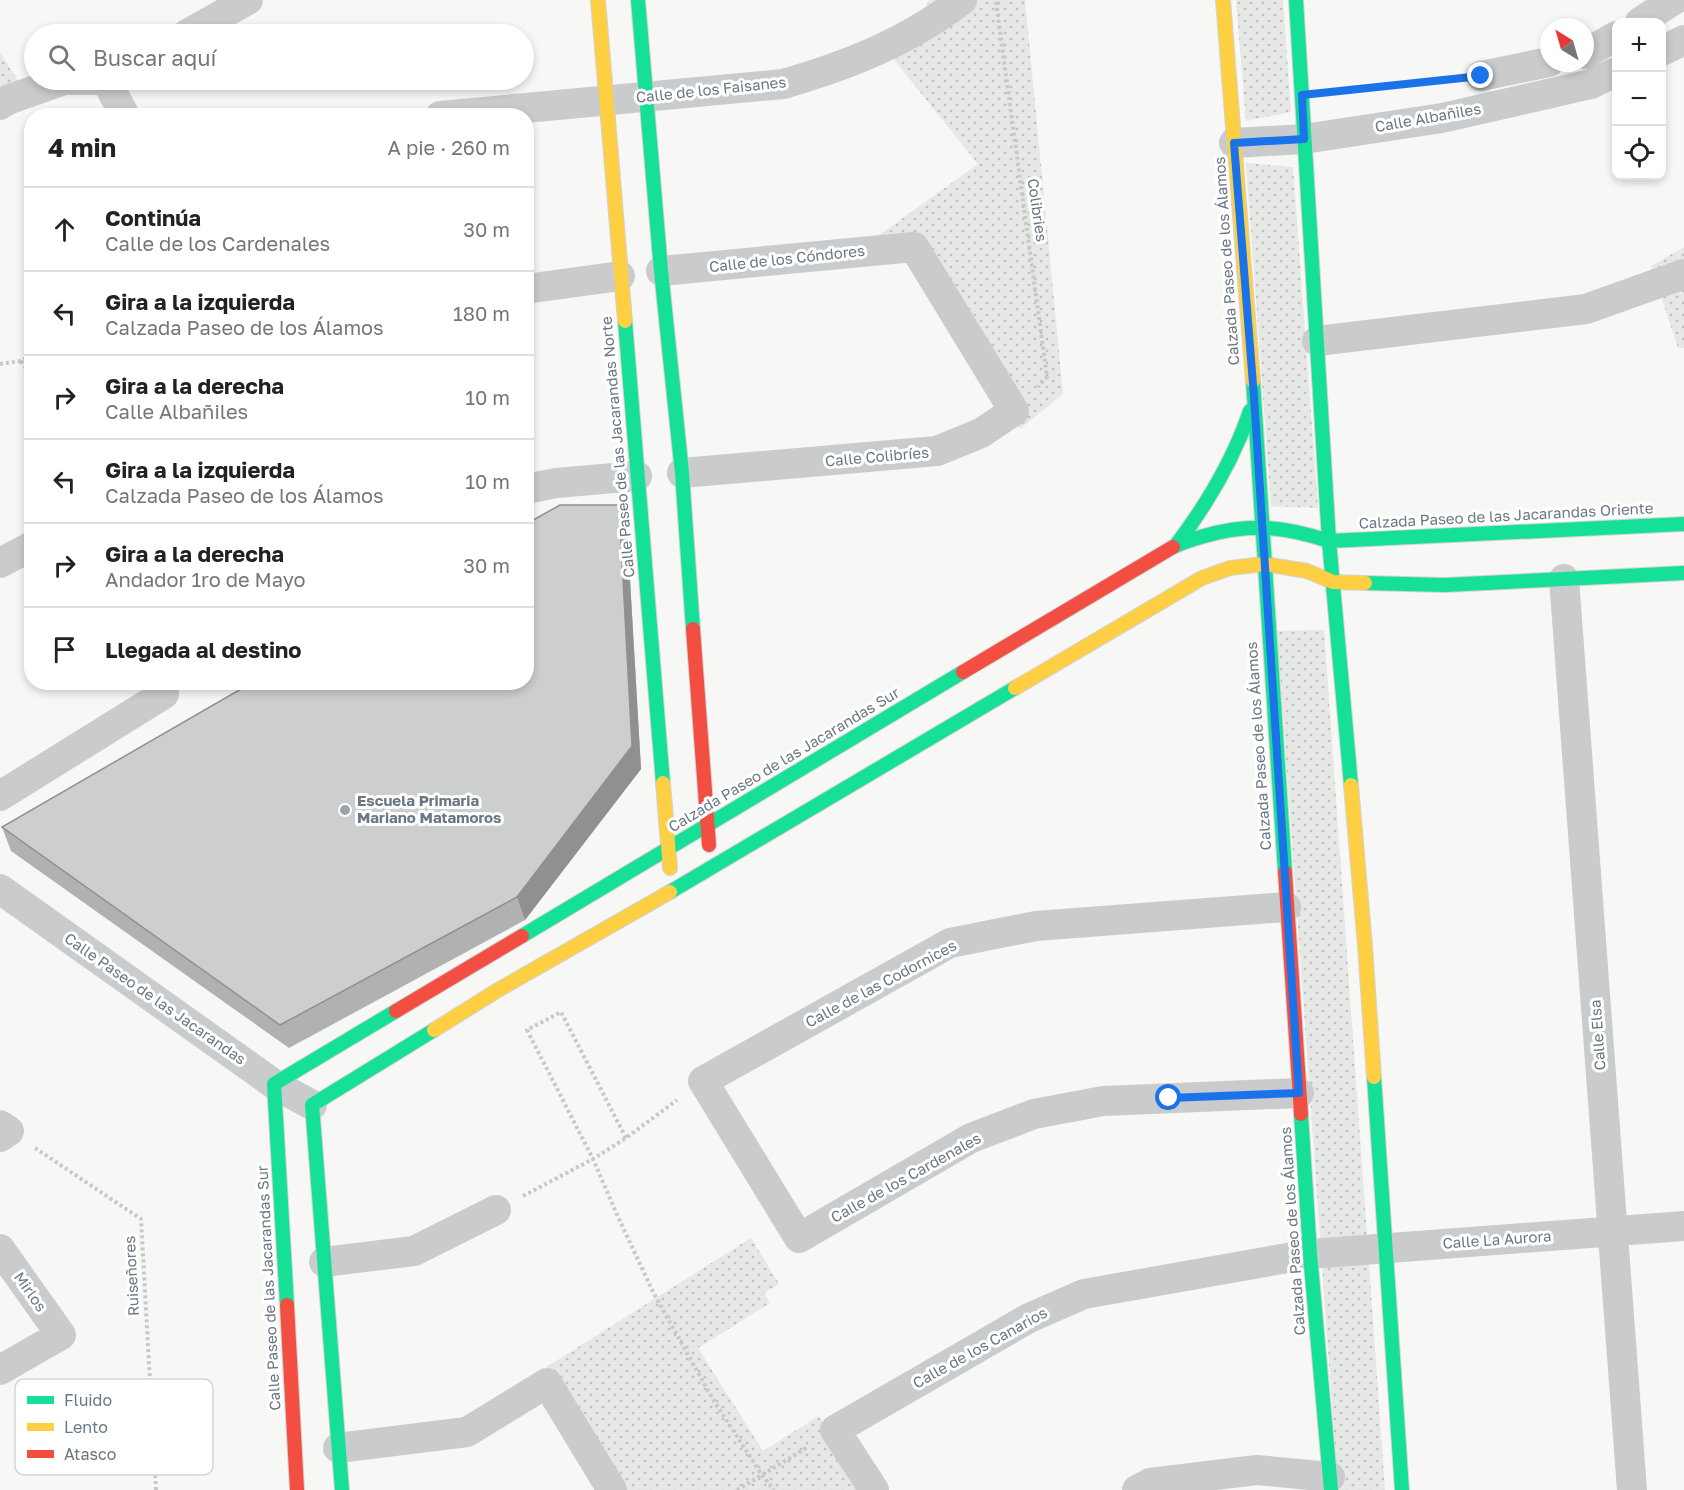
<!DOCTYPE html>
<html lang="es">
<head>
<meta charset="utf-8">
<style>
	body { margin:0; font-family:"Golos Text",sans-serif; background:#f6f6f6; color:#222 }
	.controls { position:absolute; right:18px; top:18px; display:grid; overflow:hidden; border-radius:12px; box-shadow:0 3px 9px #0003 }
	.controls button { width:54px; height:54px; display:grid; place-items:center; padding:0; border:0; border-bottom:2px solid #e0e0e0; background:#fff; color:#222; font:30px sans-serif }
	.compass { position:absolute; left:1540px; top:18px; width:54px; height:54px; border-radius:50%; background:#fff; box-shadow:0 3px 9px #0003; rotate:323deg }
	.stop { position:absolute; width:18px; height:18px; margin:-14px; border:4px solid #1a73e8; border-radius:50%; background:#fff }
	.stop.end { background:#1a73e8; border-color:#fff; box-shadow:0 2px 6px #0008 }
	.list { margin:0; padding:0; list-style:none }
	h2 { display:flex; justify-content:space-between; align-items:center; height:78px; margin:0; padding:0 24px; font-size:26px }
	h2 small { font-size:20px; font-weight:400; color:#767676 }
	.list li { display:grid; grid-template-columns:39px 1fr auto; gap:18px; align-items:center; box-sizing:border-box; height:84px; padding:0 24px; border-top:2px solid #e0e0e0 }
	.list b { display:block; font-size:22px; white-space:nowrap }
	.list p { margin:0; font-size:20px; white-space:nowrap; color:#767676 }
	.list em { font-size:20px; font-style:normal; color:#767676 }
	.icon { flex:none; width:33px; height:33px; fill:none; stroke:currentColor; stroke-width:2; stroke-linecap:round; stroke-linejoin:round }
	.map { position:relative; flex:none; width:1684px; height:1490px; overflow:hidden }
	.search { position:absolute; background:#fff; box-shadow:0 3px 9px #0003; left:24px; top:24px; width:510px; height:66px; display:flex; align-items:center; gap:15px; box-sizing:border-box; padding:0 21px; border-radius:33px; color:#767676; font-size:22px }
	.panel { position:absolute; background:#fff; box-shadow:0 3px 9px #0003; left:24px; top:108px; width:510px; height:582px; border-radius:24px }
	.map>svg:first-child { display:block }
	.park { fill:url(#park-dots) }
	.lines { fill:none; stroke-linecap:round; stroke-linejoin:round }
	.fast-casing { stroke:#d3d3d4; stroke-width:16 }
	.slow-casing { stroke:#d3d3d4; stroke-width:16 }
	.jam-casing { stroke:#d3d3d4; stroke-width:16 }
	.path { stroke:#c7c8c9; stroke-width:4; stroke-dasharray:3 3; stroke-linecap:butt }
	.street { stroke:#c9cbcc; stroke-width:30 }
	.fast { stroke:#16e098; stroke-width:14 }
	.slow { stroke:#ffcf43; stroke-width:14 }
	.jam { stroke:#f24e42; stroke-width:14 }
	.wall { fill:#b0b1b1 }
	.shaded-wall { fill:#909090 }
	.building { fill:#cdcece; stroke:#909090; stroke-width:1.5 }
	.route { stroke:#1a73e8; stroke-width:8 }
	.poi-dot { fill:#9ba4ab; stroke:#fff; stroke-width:2 }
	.labels { text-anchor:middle; stroke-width:6; stroke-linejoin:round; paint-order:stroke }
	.street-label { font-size:15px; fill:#6a7783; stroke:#fff }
	.poi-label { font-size:15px; font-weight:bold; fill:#6a7783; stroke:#fff; text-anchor:start }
	.key { fill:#fff; stroke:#d2d6da; stroke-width:1.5 }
	.key-label { font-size:16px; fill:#6a7783 }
</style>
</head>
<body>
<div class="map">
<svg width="1684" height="1490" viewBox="0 0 1684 1490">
	<defs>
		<pattern id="park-dots" width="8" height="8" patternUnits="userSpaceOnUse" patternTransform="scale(1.5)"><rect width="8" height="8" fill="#e5e8e4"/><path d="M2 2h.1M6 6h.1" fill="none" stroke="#bec1be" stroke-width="1.8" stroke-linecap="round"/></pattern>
	</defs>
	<rect width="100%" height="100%" fill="#f7f7f6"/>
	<path class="park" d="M 930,0 L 1025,0 L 1063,394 L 1020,429 L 908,260 L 864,246 L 978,164 L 891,56 Z
		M 1236,0 L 1283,0 L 1291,112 L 1246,121 Z
		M 0,52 L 20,84 L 0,94 Z
		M 1246,163 L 1293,167 L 1318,508 L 1271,506 Z
		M 1684,247 L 1684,348 L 1678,348 L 1651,266 Z
		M 1324,630 L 1385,1490 L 1338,1490 L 1277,631 Z
		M 751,1238 L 779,1284 L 764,1293 L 770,1303 L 698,1348 L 763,1451 L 819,1416 L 863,1490 L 621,1490 L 545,1368 Z"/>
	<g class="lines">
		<defs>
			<path id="fast" d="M 638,0 L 661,271 L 682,473 L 693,629
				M 1296,0 L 1329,541 L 1351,785
				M 625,321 L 663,783
				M 1253,381 L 1285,872
				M 1176,545 C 1208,503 1233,461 1250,411
				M 1173,547 C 1183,542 1194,539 1204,536 C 1250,523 1284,526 1329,541 L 1684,524
				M 1365,583 L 1445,585 L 1684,573
				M 670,892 L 1015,688
				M 522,936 L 963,672
				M 1374,1077 L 1402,1490
				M 1301,1114 L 1310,1254 L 1331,1490
				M 287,1305 L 274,1084 L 396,1011
				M 342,1490 L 312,1105 L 434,1030"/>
			<path id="slow" d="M 598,0 L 625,321
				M 1223,0 L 1253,381
				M 1015,688 L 1202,578 L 1230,568 L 1264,564 L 1307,571 L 1333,582 L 1365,583
				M 663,783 L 670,868
				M 1351,785 L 1365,946 L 1374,1077
				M 434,1030 L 498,990 L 670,892"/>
			<path id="jam" d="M 693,629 L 709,845
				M 963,672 L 1173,547
				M 1285,872 L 1301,1114
				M 396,1011 L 522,936
				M 287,1305 L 297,1490"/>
		</defs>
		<use href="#fast" class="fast-casing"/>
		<use href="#slow" class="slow-casing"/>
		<use href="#jam" class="jam-casing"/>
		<path class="path" d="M 996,2 L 1047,377 L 1038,387
			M 1335,91 L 1450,79
			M 21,361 L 32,377
			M 0,364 L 21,361 L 32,355
			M 626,1138 L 561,1012 L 527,1030 L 593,1159 L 618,1217 L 654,1294 L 714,1401 L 762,1475 L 774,1490
			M 35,1148 L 141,1219 L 156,1490
			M 523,1196 L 593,1159 L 626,1138 L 677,1100
			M 737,1490 L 808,1447"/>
		<path class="street" d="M 1640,22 L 1674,0
			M 187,34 L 248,0
			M 1662,51 L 1684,40
			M 1585,54 L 1616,36
			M 1481,76 L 1549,62
			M 106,80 L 125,116
			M 0,105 L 10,99 L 64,80 L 107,80
			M 440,116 L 783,84 C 849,65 907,42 962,0
			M 1234,143 L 1304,139 L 1442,118 L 1591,84 L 1616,72
			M 661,271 L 914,247 L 1014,411 L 981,433 L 937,451 L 682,473
			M 526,289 L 620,276
			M 1317,341 L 1586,309 L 1684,274
			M 526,489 L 556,483 L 637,476
			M 0,563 L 32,546
			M 1564,579 L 1632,1490
			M 0,796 L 164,694 L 158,682
			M 0,889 L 274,1084 L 312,1105
			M 1286,907 L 1036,926 L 950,943 L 703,1081 L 799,1238 L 971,1138 L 1034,1114 L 1103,1101 L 1299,1093
			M 0,1125 L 9,1131 L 0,1137
			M 0,1249 L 61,1335 L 0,1370
			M 324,1262 L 414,1251 L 496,1210
			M 338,1448 L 467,1432 L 547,1383 L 612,1490
			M 874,1490 L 835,1430 L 1029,1318 L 1084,1294 L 1310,1254 L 1684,1226
			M 1137,1490 L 1150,1483 L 1257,1470 L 1330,1477"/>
		<use href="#fast" class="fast"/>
		<use href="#slow" class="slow"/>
		<use href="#jam" class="jam"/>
	</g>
	<path class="wall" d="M 627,528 L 641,769 L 525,920 L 289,1048 L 11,851 L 2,827 Z"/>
	<path class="shaded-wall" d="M 619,505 L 627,528 L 641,769 L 525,920 L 517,897 Z"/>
	<path class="building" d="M 560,505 L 619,505 L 632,746 L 517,897 L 280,1025 L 2,827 L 253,682 L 526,682 L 526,524 Z"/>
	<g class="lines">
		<path class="route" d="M 1169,1098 L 1299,1093 L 1254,397 L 1234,143 L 1304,139 L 1302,95 L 1481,76"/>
	</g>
	<circle class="poi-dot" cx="345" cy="810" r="6"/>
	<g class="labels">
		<g class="street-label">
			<text transform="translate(711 90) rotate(-6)" y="5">Calle de los Faisanes</text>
			<text transform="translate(1428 118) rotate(-10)" y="5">Calle Albañiles</text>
			<text transform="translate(1037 210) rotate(82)" y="5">Colibries</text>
			<text transform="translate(787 259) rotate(-6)" y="5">Calle de los Cóndores</text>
			<text transform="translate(1227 261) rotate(-94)" y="5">Calzada Paseo de los Álamos</text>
			<text transform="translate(618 447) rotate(-95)" y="5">Calle Paseo de las Jacarandas Norte</text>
			<text transform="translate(877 457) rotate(-5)" y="5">Calle Colibríes</text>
			<text transform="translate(1506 516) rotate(-3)" y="5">Calzada Paseo de las Jacarandas Oriente</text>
			<text transform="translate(1259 746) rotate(-94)" y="5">Calzada Paseo de los Álamos</text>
			<text transform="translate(784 760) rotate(-31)" y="5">Calzada Paseo de las Jacarandas Sur</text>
			<text transform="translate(881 984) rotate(-28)" y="5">Calle de las Codornices</text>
			<text transform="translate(155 999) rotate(35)" y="5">Calle Paseo de las Jacarandas</text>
			<text transform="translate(1598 1035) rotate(-94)" y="5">Calle Elsa</text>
			<text transform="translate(906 1178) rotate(-29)" y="5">Calle de los Cardenales</text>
			<text transform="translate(1293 1231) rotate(-94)" y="5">Calzada Paseo de los Álamos</text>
			<text transform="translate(1497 1240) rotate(-4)" y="5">Calle La Aurora</text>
			<text transform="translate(132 1276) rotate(-93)" y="5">Ruiseñores</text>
			<text transform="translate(269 1288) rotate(-93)" y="5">Calle Paseo de las Jacarandas Sur</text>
			<text transform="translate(30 1292) rotate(55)" y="5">Mirlos</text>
			<text transform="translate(980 1348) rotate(-29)" y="5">Calle de los Canarios</text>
		</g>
		<g class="poi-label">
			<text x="357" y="806">Escuela Primaria<tspan x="357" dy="17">Mariano Matamoros</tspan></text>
		</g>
	</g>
	<rect x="15" y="1379" width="198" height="96" rx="9" class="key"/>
	<rect x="27" y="1396" width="27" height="8" fill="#16e098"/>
	<rect x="27" y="1423" width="27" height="8" fill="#ffcf43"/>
	<rect x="27" y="1450" width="27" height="8" fill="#f24e42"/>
	<g class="key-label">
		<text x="64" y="1406">Fluido</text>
		<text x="64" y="1433">Lento</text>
		<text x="64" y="1460">Atasco</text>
	</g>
</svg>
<div class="controls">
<button>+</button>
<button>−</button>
<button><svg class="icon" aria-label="locate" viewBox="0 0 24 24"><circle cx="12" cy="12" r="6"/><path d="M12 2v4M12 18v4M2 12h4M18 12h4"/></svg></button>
</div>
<svg class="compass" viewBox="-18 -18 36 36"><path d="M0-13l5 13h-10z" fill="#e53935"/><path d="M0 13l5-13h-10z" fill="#767676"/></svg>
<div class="stop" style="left:1169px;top:1098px"></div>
<div class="stop end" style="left:1481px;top:76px"></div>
<div class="search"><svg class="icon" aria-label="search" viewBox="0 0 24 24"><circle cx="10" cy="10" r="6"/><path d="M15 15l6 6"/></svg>Buscar aquí</div>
<section class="panel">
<h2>4 min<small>A pie · 260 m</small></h2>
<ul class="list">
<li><svg class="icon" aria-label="ahead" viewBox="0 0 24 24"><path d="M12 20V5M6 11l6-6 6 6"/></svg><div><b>Continúa</b><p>Calle de los Cardenales</p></div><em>30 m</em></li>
<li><svg class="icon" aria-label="left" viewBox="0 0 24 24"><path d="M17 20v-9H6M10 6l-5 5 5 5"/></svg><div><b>Gira a la izquierda</b><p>Calzada Paseo de los Álamos</p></div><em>180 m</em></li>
<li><svg class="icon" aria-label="right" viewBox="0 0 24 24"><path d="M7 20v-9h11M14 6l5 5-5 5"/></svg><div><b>Gira a la derecha</b><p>Calle Albañiles</p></div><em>10 m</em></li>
<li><svg class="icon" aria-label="left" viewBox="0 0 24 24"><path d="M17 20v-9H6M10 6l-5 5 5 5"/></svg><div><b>Gira a la izquierda</b><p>Calzada Paseo de los Álamos</p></div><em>10 m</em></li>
<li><svg class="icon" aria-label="right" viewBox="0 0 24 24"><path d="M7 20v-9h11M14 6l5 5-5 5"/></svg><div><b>Gira a la derecha</b><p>Andador 1ro de Mayo</p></div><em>30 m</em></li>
<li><svg class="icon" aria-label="arrive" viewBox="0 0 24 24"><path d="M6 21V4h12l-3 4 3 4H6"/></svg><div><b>Llegada al destino</b></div></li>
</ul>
</section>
</div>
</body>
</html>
